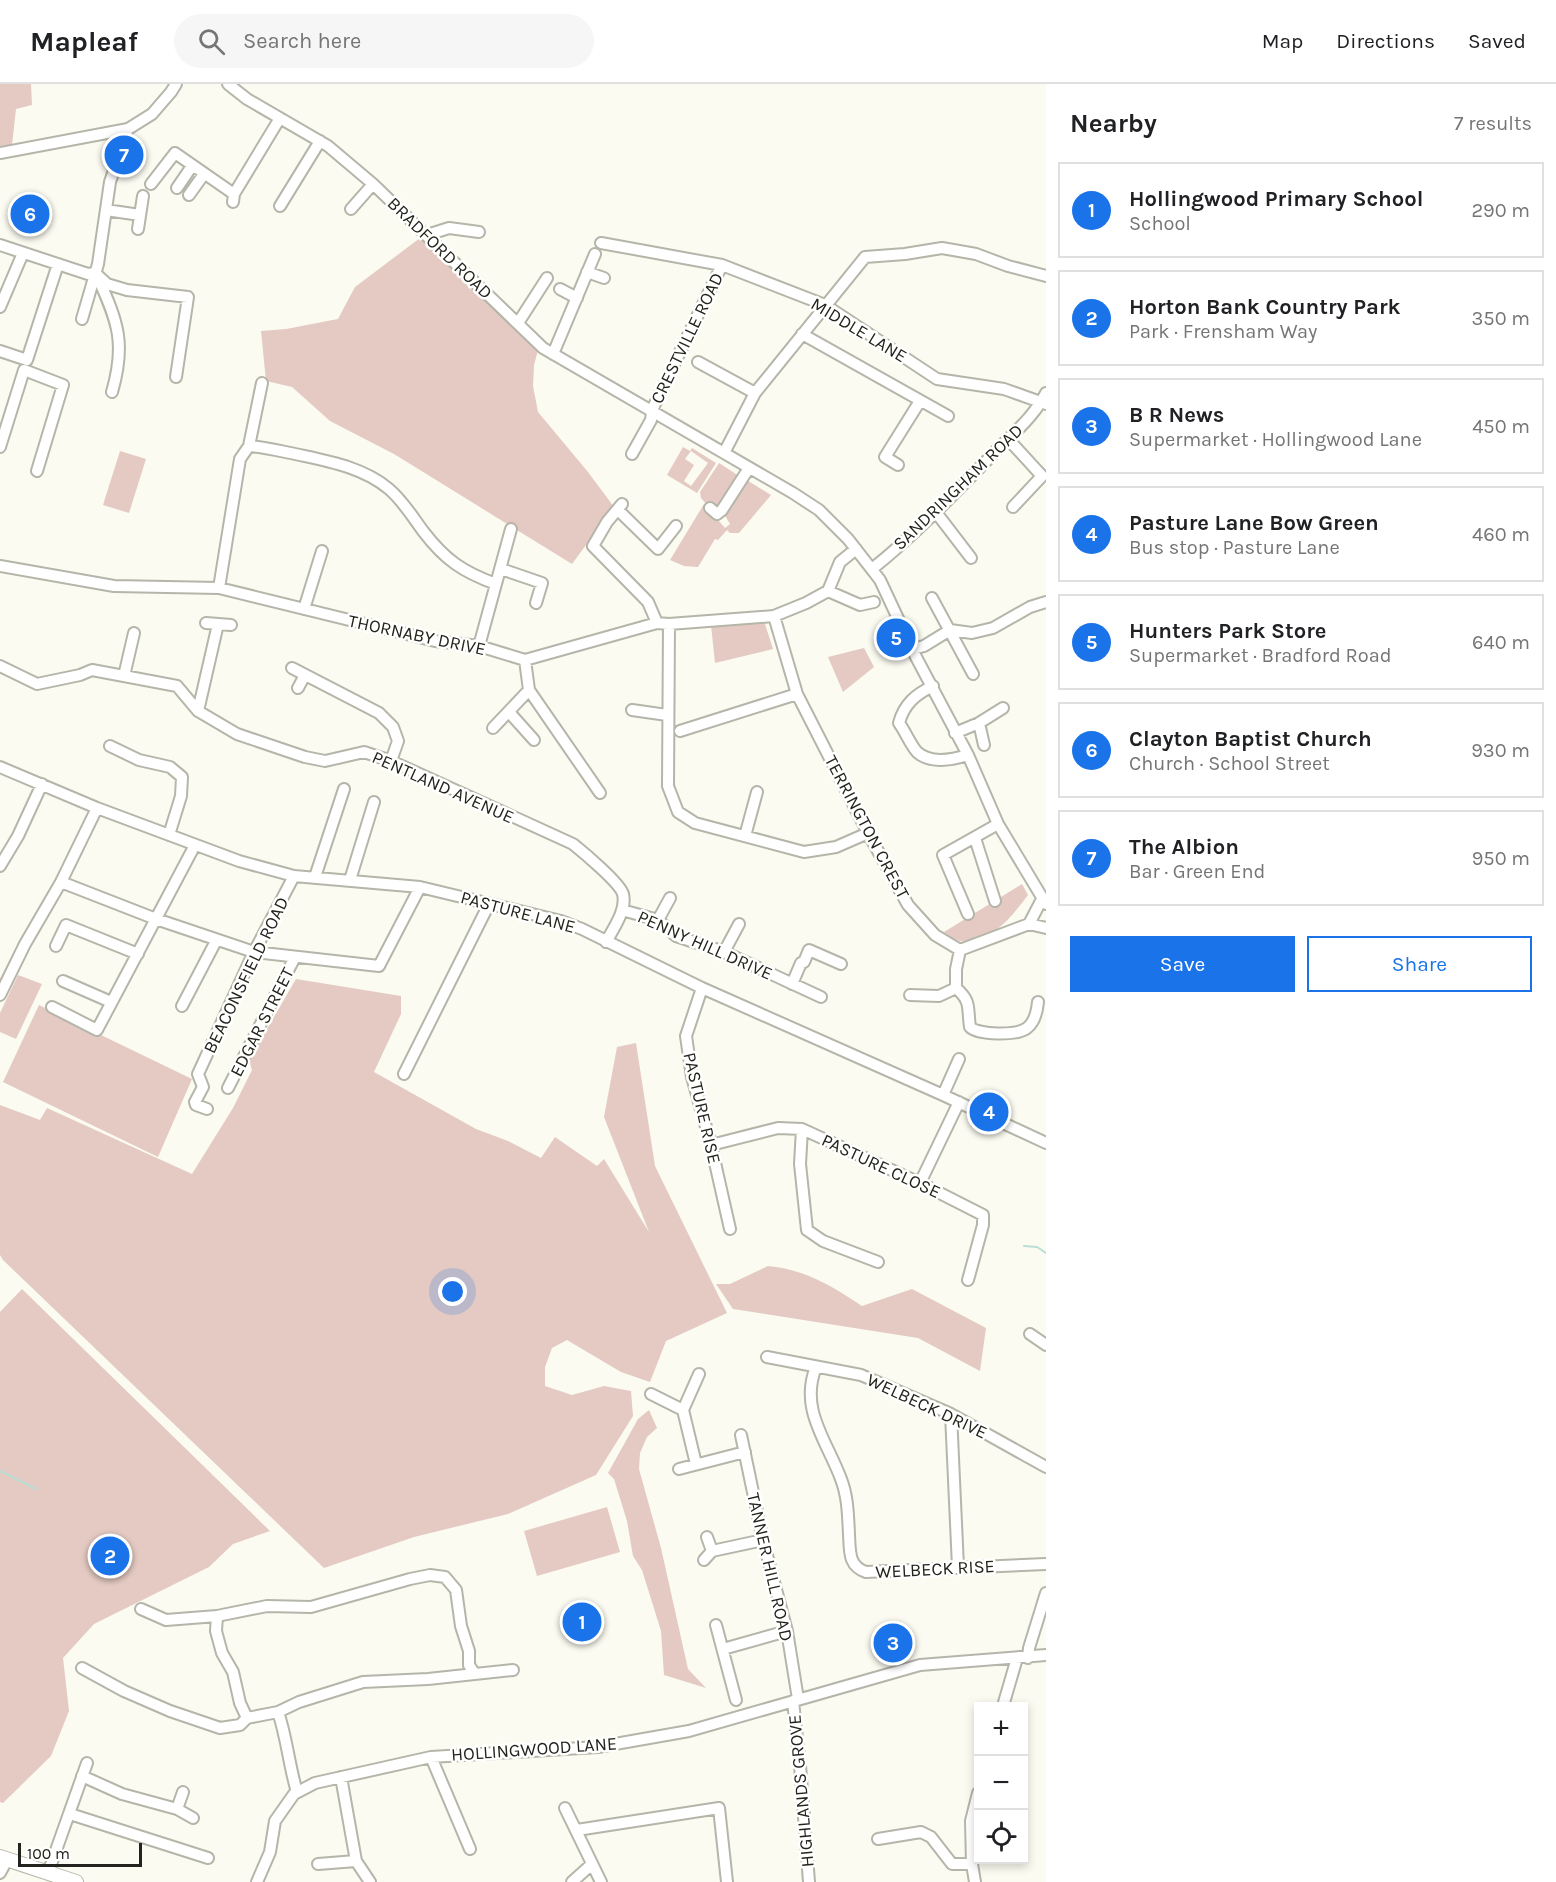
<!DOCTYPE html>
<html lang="en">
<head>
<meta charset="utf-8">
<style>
	body { margin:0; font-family:Karla,sans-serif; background:#f6f6f6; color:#202124 }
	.controls { position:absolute; right:18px; bottom:18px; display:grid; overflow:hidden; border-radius:0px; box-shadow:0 3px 9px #0003 }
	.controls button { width:54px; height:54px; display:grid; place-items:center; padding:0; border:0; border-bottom:2px solid #e0e0e0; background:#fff; color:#202124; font:30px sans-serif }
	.scale { position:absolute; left:18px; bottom:15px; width:124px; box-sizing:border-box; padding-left:6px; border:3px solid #23231f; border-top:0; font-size:16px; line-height:21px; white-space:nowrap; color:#23231f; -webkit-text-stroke:4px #fffffe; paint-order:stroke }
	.you { position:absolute; left:453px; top:1208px; width:21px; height:21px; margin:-15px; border:4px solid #fff; border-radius:50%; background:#1a73e8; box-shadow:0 0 0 9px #1a73e833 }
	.badge { display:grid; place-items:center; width:39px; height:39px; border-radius:50%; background:#1a73e8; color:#fff; font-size:20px; font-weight:700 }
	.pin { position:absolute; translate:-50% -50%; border:3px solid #fff; box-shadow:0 2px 6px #0006 }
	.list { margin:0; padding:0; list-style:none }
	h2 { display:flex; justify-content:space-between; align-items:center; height:78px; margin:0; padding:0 24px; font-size:26px }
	h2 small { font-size:20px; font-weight:400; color:#757577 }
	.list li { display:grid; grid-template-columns:39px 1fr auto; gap:18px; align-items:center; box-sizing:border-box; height:96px; margin:0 12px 12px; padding:0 12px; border:2px solid #e0e0e0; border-radius:0px }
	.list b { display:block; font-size:22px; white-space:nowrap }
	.list p { margin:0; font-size:20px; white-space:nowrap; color:#757577 }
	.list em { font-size:20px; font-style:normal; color:#757577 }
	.actions { display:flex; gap:12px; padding:18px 24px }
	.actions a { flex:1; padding:14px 0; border:2px solid #1a73e8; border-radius:0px; text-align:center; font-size:21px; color:#1a73e8 }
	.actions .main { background:#1a73e8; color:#fff }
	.icon { flex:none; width:33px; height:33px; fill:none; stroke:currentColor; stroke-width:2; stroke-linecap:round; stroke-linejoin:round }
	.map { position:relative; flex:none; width:1046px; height:1798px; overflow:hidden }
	header { display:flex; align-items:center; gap:36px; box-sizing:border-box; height:84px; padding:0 30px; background:#fff; border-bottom:2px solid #e0e0e0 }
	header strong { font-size:28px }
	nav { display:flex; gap:33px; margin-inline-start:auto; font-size:21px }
	.search { width:420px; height:54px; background:#f6f6f6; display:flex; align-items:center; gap:15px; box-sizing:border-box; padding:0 21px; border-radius:33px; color:#757577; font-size:22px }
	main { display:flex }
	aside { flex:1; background:#fff }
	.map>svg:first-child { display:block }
	.green { fill:#e4cac2; fill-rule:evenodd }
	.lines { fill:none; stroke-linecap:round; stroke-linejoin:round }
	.stream { stroke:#b9dfd4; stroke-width:2 }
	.minor-casing { stroke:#b5b5aa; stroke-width:14 }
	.major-casing { stroke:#b5b5aa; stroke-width:16 }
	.minor { stroke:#fff; stroke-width:10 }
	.major { stroke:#fff; stroke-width:14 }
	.labels { text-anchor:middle; stroke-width:5; stroke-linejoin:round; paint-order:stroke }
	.street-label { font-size:18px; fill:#23231f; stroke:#fffffe }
</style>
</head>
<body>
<header>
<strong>Mapleaf</strong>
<div class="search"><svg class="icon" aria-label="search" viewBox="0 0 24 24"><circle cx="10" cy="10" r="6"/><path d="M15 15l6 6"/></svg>Search here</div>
<nav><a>Map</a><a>Directions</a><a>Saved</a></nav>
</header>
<main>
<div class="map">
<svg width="1046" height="1798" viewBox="0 0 1046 1798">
	<rect width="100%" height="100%" fill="#fbfbf1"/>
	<path class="green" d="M 0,0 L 31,0 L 32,21 L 16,25 L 12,61 L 0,62 Z
		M 420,154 L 538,266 L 534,281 L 533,302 L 538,328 L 588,388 L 614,423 L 572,480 L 394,370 L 330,337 L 292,303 L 266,297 L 261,247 L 286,245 L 338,235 L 355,203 Z
		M 683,363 L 690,367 L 692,364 L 716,379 L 697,409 L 667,391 ZM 691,367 L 708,379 L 691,402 L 684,397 L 694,381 L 685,375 Z
		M 120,367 L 146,375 L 129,429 L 103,421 Z
		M 719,379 L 739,392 L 719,422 L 708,422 L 701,414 L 700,408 Z
		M 745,395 L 771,411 L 739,449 L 730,449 L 727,446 L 718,456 L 715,455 L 698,483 L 684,482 L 670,476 L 704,420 L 725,444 L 730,440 L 724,430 Z
		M 761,539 L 765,540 L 773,565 L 715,579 L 711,541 Z
		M 864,564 L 874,583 L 843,608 L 828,573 Z
		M 1022,800 L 1028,811 C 1013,831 989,862 960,857 C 955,856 949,851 944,848 Z
		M 18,891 L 42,900 L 16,955 L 0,948 L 0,929 Z
		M 296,895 L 401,912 L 401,930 L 374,988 L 476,1045 L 508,1057 L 541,1074 L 555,1053 L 597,1082 L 604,1075 L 649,1148 L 604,1033 L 617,963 L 636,959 L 655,1082 L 727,1229 L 666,1257 L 650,1298 L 621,1288 L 567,1256 L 552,1264 L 545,1283 L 545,1302 L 572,1311 L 604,1302 L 631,1307 L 633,1332 L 596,1391 L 508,1430 L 414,1453 L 324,1484 L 3,1176 L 0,1171 L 0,1021 L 40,1036 L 47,1024 L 192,1090 L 233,1024 L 252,986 L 249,976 Z
		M 39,921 L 192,995 L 158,1073 L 3,998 Z
		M 768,1182 C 806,1186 830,1201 862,1222 L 912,1205 L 986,1244 L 980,1287 L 918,1254 L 733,1225 L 716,1200 L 730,1200 Z
		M 22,1205 L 270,1447 L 233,1460 L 209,1483 L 94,1540 L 63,1574 L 69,1627 L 51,1672 L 3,1719 L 0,1718 L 0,1228 Z
		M 649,1326 L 657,1344 L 647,1353 L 640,1369 L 639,1385 L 661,1464 L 688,1585 L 706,1604 L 664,1591 L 661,1547 L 642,1486 L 633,1472 L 627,1437 L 614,1395 L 608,1389 L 638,1335 Z
		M 607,1423 L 620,1468 L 537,1492 L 524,1447 Z"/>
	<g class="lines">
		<path class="stream" d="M 1024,1162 L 1037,1163 L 1046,1169
			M 0,1387 L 36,1405"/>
		<defs>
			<path id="minor" d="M 228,0 L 247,15 L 328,62 L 373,100 L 543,264 L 793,409 L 819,426 L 848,455 L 880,496 L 916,573 L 968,671 L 998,740 L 1046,820
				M 0,69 L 128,45 L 152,30 L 171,8 L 176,0
				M 151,100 L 175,69 L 234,110
				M 177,104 L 192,82
				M 189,111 L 204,90
				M 233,118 L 234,110 L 280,34
				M 280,122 L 320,57
				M 351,125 L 373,100
				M 106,126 L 140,131
				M 138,145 L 143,112
				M 427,151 L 449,144 L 479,148
				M 601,159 L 722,181 L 825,221 L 937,295 L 1004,305 L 1046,320
				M 0,161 L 88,190 L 95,189
				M 587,188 L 604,194
				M 95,189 L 107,200 L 127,206 L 188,213 L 176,293
				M 98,194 C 118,238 126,260 112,308
				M 560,205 L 577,214
				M 0,223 L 23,169
				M 82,235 L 98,180 L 110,98 L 128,45
				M 518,239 L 547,194
				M 802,250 L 948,332
				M 0,267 L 27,276 L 58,180
				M 553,270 L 595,170
				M 698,278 L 755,309
				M 651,328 L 722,181
				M 1008,355 L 1042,392 L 1013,423
				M 249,362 C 265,363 280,367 295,370 C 327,377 363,383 389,405 C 403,417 412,432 423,447 C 445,476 463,488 496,500
				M 0,363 L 24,286 L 63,301 L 37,387
				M 724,369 L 755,309 L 865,173 L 905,170 L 942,164 L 976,170 L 1008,182 L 1046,192
				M 632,370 L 651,336 L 652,328
				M 898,381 L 885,373 L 920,317
				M 622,420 L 607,438 L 593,462 L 648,518 L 657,539
				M 710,424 L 717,430 L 722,426 L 749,384
				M 618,426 L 658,465 L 676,442
				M 935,427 L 971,474
				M 0,482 L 114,502 L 219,504 L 435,557 L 479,562 L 525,576 L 657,539 L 669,540 L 774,532 L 806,519 L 828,507 L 860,521 L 874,518
				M 501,485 L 542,499 L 536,519
				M 872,485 C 917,449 958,406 998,365 C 1015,348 1035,331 1046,309
				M 219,504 L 240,375 L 249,362 L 262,299
				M 828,507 L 840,478 L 856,465
				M 932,514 L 973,590
				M 304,525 L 322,467
				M 774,532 L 797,610 L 868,749 L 908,821 L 935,851 L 960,866 L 1029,840
				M 206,539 L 231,541
				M 669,540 L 668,702 L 678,728 L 695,739 L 804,768 L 836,763 L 868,749
				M 479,562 L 511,445
				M 913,565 L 924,562 L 950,546 L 972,549 L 993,544 L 1030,523 L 1046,518
				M 525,576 L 529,606 L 600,709
				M 0,582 L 37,600 L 80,591 L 92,586 L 177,602 L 198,627 L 237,650 L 305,673 L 325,677 L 364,668 L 391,677 L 573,760 C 583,768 620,799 623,810 C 627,826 613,845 606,858
				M 292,584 L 379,629 L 393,643 L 398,657 L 391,677
				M 124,592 L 134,549
				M 933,602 C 916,610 904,620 899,639 C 905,647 910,660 917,668 C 930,680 952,676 968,671
				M 298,604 L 305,591
				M 632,626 L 667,631
				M 198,627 L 218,540
				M 509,628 L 534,656
				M 979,639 L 984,661
				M 493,644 L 529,606
				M 680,647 L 797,610
				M 955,649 L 979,639 L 1003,624
				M 110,662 L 139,676 L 170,683 L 182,693 L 181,712 L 169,751
				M 0,683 L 97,724 L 239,777 L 294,792 L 420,803 L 561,837 L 582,845 L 702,904 L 943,1011 L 1046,1059
				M 745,752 L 757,708
				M 975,754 L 995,817
				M 0,782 L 18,752 L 42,700
				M 315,793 L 344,705
				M 350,796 L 374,718
				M 61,798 L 156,835 L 254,868 L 379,882 L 420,803
				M 1042,815 L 1029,840 L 1046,844
				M 622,826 L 658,836 L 676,852 L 724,868 L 821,913
				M 968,830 L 943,771 L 998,740
				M 658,836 L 670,814
				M 56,862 L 66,841 L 138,870
				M 724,868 L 739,840
				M 63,897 L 111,918
				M 792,900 L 801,879 L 804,878 L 809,866 L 841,880
				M 702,904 L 686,952 L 692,993 L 711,1061 L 730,1145
				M 956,904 C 972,918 967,924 970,943 C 978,951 1017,952 1027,944 C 1035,938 1037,928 1038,918
				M 0,911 L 25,860 L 61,798 L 97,724
				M 910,911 L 939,912 L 956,904 L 956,885 L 960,866
				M 182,922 L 216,857
				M 52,923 L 97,946 L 195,761
				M 404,990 L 489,820
				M 228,1004 L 295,873
				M 943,1011 L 959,975
				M 207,1025 L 196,1021 L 195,1018 L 203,1003 L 198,990 L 254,868 L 294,792
				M 802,1045 L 800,1080 L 807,1146 L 823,1157 L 878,1178
				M 711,1061 L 778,1044 L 802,1045 L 920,1099 L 983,1131 L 983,1141 L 968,1196
				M 920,1099 L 959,1018
				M 1030,1250 L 1046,1261
				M 767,1273 L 861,1291 L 951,1330 L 1046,1383
				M 816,1283 C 799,1325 827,1357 841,1395 C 848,1413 848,1432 849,1450 C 850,1467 848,1482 866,1488 L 1046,1480
				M 651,1310 L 683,1326
				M 951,1330 L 958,1483
				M 741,1351 L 763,1456 L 787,1547 L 798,1615
				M 696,1380 L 683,1326 L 699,1290
				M 679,1385 L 745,1368
				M 712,1467 L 763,1456
				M 704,1476 L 712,1467 L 707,1453
				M 141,1525 L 166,1536 L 217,1532 L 216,1547 L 222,1569 L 233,1588 L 240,1619 L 247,1634
				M 217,1532 L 267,1522 L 311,1523 L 410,1495 L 430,1491 L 445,1493 L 456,1506 L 461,1542 L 469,1567 L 469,1581 L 474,1589
				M 716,1541 L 736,1616
				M 723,1565 L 787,1547
				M 1028,1574 L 1029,1564 L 1046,1509
				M 82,1584 L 124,1607 L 170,1627 L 220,1644 L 240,1641 L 247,1634 L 278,1628 L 299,1618 L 363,1598 L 428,1595 L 513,1586
				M 793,1617 L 800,1681 L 809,1798
				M 1003,1622 L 1017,1574
				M 278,1628 C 287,1654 289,1682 297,1708
				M 431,1673 L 470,1765
				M 82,1692 L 122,1710 L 177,1725 L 193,1734
				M 341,1693 L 356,1777 L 370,1798
				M 565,1724 L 601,1798
				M 177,1725 L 183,1708
				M 70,1730 L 208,1774
				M 577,1746 L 719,1724 L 727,1798
				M 878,1755 L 921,1748 L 931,1753 L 952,1780 L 972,1780
				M 318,1780 L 356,1777
				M 0,1789 L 7,1776
				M 48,1789 L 87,1679
				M 257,1798 L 270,1768 L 275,1737 L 294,1710 L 315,1699 L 431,1673 L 598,1663 L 689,1647 L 920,1581 L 1046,1571
				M 572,1798 L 592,1780
				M 975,1798 L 972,1780 L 971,1737 L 978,1709"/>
			<path id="major" d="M 0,1773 L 76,1798"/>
		</defs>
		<use href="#minor" class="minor-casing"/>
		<use href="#major" class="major-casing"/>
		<use href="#minor" class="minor"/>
		<use href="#major" class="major"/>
	</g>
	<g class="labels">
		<g class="street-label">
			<text transform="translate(440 164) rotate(44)" y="6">BRADFORD ROAD</text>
			<text transform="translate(859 246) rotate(31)" y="6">MIDDLE LANE</text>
			<text transform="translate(687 254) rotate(-64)" y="6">CRESTVILLE ROAD</text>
			<text transform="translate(958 403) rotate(-44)" y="6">SANDRINGHAM ROAD</text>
			<text transform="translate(417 551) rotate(12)" y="6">THORNABY DRIVE</text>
			<text transform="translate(443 703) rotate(24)" y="6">PENTLAND AVENUE</text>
			<text transform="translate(867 743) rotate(62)" y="6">TERRINGTON CREST</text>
			<text transform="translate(518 828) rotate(15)" y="6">PASTURE LANE</text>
			<text transform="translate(705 861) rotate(24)" y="6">PENNY HILL DRIVE</text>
			<text transform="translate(246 891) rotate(-64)" y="6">BEACONSFIELD ROAD</text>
			<text transform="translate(262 938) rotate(-63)" y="6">EDGAR STREET</text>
			<text transform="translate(702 1024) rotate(77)" y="6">PASTURE RISE</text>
			<text transform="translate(881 1082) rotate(25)" y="6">PASTURE CLOSE</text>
			<text transform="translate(927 1322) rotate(25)" y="6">WELBECK DRIVE</text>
			<text transform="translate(770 1483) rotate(77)" y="6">TANNER HILL ROAD</text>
			<text transform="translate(935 1485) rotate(-3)" y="6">WELBECK RISE</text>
			<text transform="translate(534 1665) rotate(-4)" y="6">HOLLINGWOOD LANE</text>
			<text transform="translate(801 1707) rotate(-95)" y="6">HIGHLANDS GROVE</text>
		</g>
	</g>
</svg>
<div class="controls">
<button>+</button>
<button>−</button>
<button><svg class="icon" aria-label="locate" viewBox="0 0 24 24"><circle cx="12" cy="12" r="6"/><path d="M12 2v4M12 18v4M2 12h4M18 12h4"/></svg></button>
</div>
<div class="scale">100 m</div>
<div class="you"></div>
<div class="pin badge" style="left:582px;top:1538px">1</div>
<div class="pin badge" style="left:110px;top:1472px">2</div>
<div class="pin badge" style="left:893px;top:1559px">3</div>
<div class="pin badge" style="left:989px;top:1028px">4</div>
<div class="pin badge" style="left:896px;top:554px">5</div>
<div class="pin badge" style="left:30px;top:130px">6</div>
<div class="pin badge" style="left:124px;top:71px">7</div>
</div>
<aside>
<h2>Nearby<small>7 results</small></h2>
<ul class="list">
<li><span class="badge">1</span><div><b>Hollingwood Primary School</b><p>School</p></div><em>290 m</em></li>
<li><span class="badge">2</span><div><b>Horton Bank Country Park</b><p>Park · Frensham Way</p></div><em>350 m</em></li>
<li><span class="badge">3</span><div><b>B R News</b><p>Supermarket · Hollingwood Lane</p></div><em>450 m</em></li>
<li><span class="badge">4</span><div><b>Pasture Lane Bow Green</b><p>Bus stop · Pasture Lane</p></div><em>460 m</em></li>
<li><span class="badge">5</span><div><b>Hunters Park Store</b><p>Supermarket · Bradford Road</p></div><em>640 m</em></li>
<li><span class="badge">6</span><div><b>Clayton Baptist Church</b><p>Church · School Street</p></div><em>930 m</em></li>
<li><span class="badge">7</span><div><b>The Albion</b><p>Bar · Green End</p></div><em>950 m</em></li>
</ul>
<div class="actions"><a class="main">Save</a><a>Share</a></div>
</aside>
</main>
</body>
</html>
